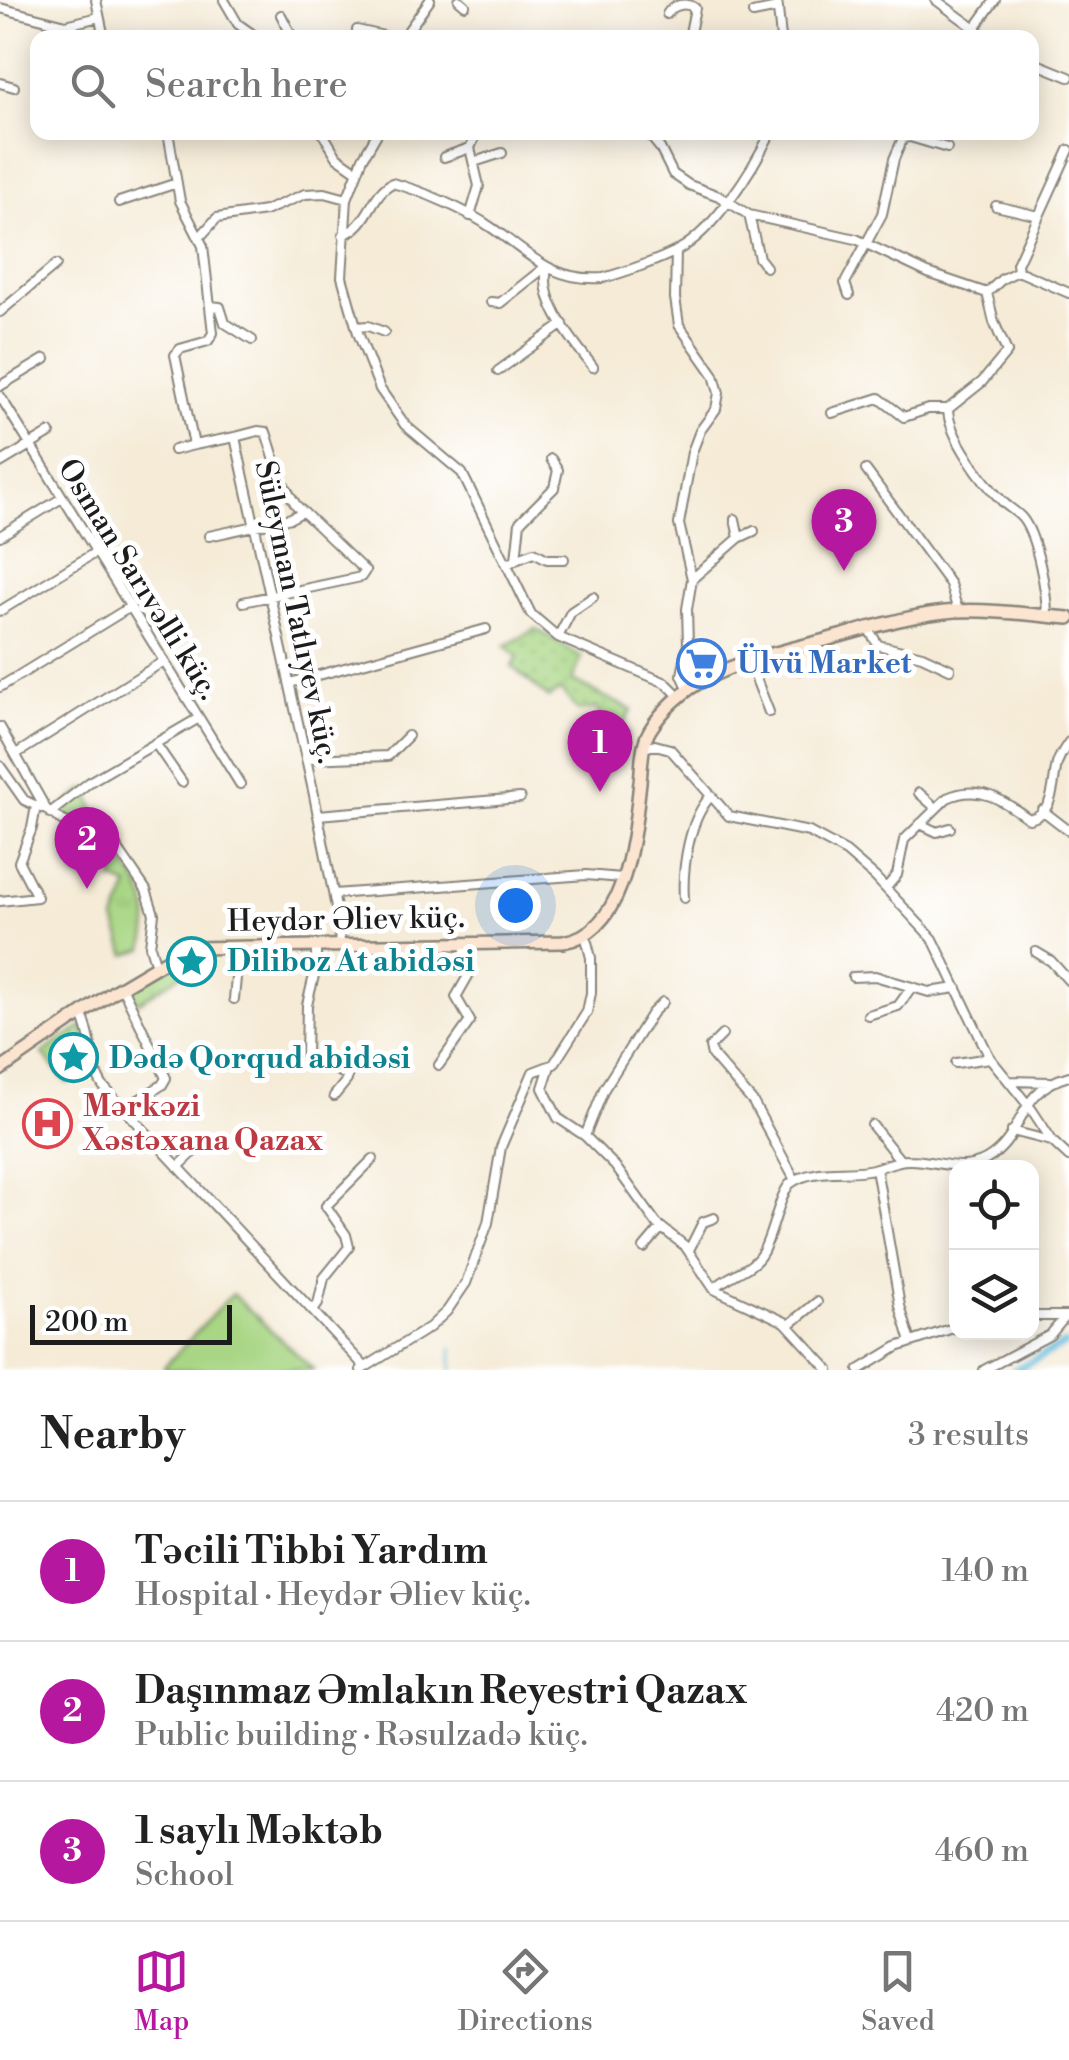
<!DOCTYPE html>
<html lang="en">
<head>
<meta charset="utf-8">
<style>
	body { margin:0; font-family:"Libre Bodoni",serif; background:#f2f2f2; color:#222 }
	.controls { position:absolute; right:30px; bottom:30px; display:grid; overflow:hidden; border-radius:20px; box-shadow:0 5px 25px #0003 }
	.controls button { width:90px; height:90px; display:grid; place-items:center; padding:0; border:0; border-bottom:2px solid #e0e0e0; background:#fff; color:#222; font:50px sans-serif }
	.scale { position:absolute; left:30px; bottom:25px; width:202px; box-sizing:border-box; padding-left:10px; border:5px solid #1c1c1c; border-top:0; font-size:28px; line-height:35px; white-space:nowrap; color:#1c1c1c; -webkit-text-stroke:8px #fff; paint-order:stroke }
	.you { position:absolute; left:515px; top:905px; width:35px; height:35px; margin:-25px; border:8px solid #fff; border-radius:50%; background:#1a73e8; box-shadow:0 0 0 15px #1a73e833 }
	.badge { display:grid; place-items:center; width:65px; height:65px; border-radius:50%; background:#b5179e; color:#fff; font-size:32px; font-weight:700 }
	.pin { position:absolute; translate:-50% -82px; filter:drop-shadow(0 2px 5px #0008) }
	.pin::after { content:''; position:absolute; top:52px; width:35px; height:30px; background:inherit; clip-path:polygon(0 0,100% 0,50% 100%) }
	.list { margin:0; padding:0; list-style:none }
	h2 { display:flex; justify-content:space-between; align-items:center; height:130px; margin:0; padding:0 40px; font-size:42px }
	h2 small { font-size:32px; font-weight:400; color:#767676 }
	.list li { display:grid; grid-template-columns:65px 1fr auto; gap:30px; align-items:center; box-sizing:border-box; height:140px; padding:0 40px; border-top:2px solid #e0e0e0 }
	.list b { display:block; font-size:38px; white-space:nowrap }
	.list p { margin:0; font-size:32px; white-space:nowrap; color:#767676 }
	.list em { font-size:32px; font-style:normal; color:#767676 }
	.icon { flex:none; width:55px; height:55px; fill:none; stroke:currentColor; stroke-width:2; stroke-linecap:round; stroke-linejoin:round }
	.map { position:relative; flex:none; width:1069px; height:1370px; overflow:hidden }
	.search { position:absolute; background:#fff; box-shadow:0 5px 25px #0003; left:30px; right:30px; top:30px; height:110px; display:flex; align-items:center; gap:25px; box-sizing:border-box; padding:0 35px; border-radius:20px; color:#767676; font-size:38px }
	.sheet { height:550px; background:#fff }
	nav { display:flex; justify-content:space-around; align-items:center; box-sizing:border-box; height:140px; border-top:2px solid #e0e0e0; background:#fff; font-size:28px; color:#767676 }
	nav a { display:grid; justify-items:center; gap:5px }
	nav .on { color:#b5179e }
	.map>svg:first-child { display:block }
	.grass { fill:url(#grass-tufts); stroke:#627950; stroke-width:2.5 }
	.park { fill:url(#park-dots); stroke:#627950; stroke-width:2.5 }
	.pitch { fill:#a8d684; stroke:#627950; stroke-width:2.5 }
	.lines { fill:none; stroke-linecap:round; stroke-linejoin:round }
	.stream { stroke:#5bb8d9; stroke-width:2.5 }
	.canal { stroke:#5bb8d9; stroke-width:8 }
	.minor-casing { stroke:#88847a; stroke-width:12 }
	.secondary-casing { stroke:#88847a; stroke-width:16 }
	.minor { stroke:#fff; stroke-width:8 }
	.secondary { stroke:#fce5d0; stroke-width:11 }
	.labels { text-anchor:middle; stroke-width:10; stroke-linejoin:round; paint-order:stroke }
	.street-label { font-size:30px; fill:#1c1c1c; stroke:#fff }
	.shop-label { font-size:30px; font-weight:bold; fill:#366cbe; stroke:#fff; text-anchor:start }
	.culture-label { font-size:30px; font-weight:bold; fill:#0d838f; stroke:#fff; text-anchor:start }
	.health-label { font-size:30px; font-weight:bold; fill:#be3a42; stroke:#fff; text-anchor:start }
</style>
</head>
<body>
<div class="map">
<svg width="1069" height="1370" viewBox="0 0 1069 1370">
	<defs>
		<pattern id="grass-tufts" width="24" height="20" patternUnits="userSpaceOnUse" patternTransform="scale(2.5)"><rect width="24" height="20" fill="#a8d684"/><path d="M3 7l-1-3M5 7V3M7 7l1-3M15 17l-1-3M17 17v-4M19 17l1-3" fill="none" stroke="#90b771"/></pattern>
		<pattern id="park-dots" width="8" height="8" patternUnits="userSpaceOnUse" patternTransform="scale(2.5)"><rect width="8" height="8" fill="#a8d684"/><path d="M2 2h.1M6 6h.1" fill="none" stroke="#90b771" stroke-width="1.8" stroke-linecap="round"/></pattern>
	</defs>
	<rect width="100%" height="100%" fill="#fff"/>
	<filter id="ink" filterUnits="userSpaceOnUse"><feTurbulence type="fractalNoise" baseFrequency=".01" numOctaves="2"/><feDisplacementMap in="SourceGraphic" scale="20" xChannelSelector="R" yChannelSelector="G"/><feConvolveMatrix kernelMatrix="1 2 1 2 8 2 1 2 1" color-interpolation-filters="sRGB"/></filter>
	<filter id="wash" filterUnits="userSpaceOnUse"><feTurbulence type="fractalNoise" baseFrequency=".0048" numOctaves="4" result="noise"/><feDisplacementMap in="SourceGraphic" scale="40" xChannelSelector="R" yChannelSelector="G"/><feGaussianBlur stdDeviation="2.25" result="paint"/><feColorMatrix in="noise" values="0 0 0 0 0 0 0 0 0 0 0 0 0 0 0 0 0 1.4 0 .05"/><feComposite in="paint" operator="in"/></filter>
	<g filter="url(#wash)">
		<rect width="100%" height="100%" fill="#f5ebd7"/>
		<path class="grass" d="M 85,789 L 89,793 L 99,824 L 97,827 L 73,820 L 57,812 Z
			M 93,838 C 117,847 142,883 147,908 C 150,922 147,936 144,949 L 126,955 L 115,920 L 129,886 L 113,880 L 116,869 L 100,862 L 92,881 L 75,875 Z
			M 200,954 L 202,960 L 138,1003 L 132,990 L 172,965 Z"/>
		<path class="park" d="M 536,629 L 582,657 L 572,681 L 632,710 L 621,729 L 628,734 L 618,749 L 583,755 L 584,749 L 603,745 L 598,708 L 579,711 L 560,690 L 549,698 L 512,667 L 518,657 L 505,646 Z
			M 83,1026 L 91,1069 L 67,1083 L 42,1053 Z"/>
		<path class="pitch" d="M 232,1294 L 314,1370 L 167,1370 L 164,1367 Z"/>
		<g class="lines">
			<path class="stream" d="M 452,1348 L 452,1370"/>
			<path class="canal" d="M 1015,1370 L 1065,1344"/>
		</g>
	</g>
	<g filter="url(#ink)">
		<g class="lines">
			<defs>
				<path id="minor" d="M 96,0 L 104,38
					M 224,0 L 238,24 L 258,38
					M 459,0 L 465,5
					M 777,0 L 781,38
					M 936,0 L 988,38
					M 0,8 L 66,25 L 99,17
					M 753,13 L 778,8
					M 667,14 C 673,4 686,2 695,8 L 689,38
					M 281,15 L 293,38
					M 975,28 L 995,0
					M 357,30 L 393,38
					M 403,38 L 430,0
					M 1032,62 L 1069,77
					M 0,83 L 14,87
					M 168,132 L 180,201 L 203,246 L 213,333 L 208,341 L 180,349 L 175,355 L 194,445 L 235,437 L 314,795 L 338,918 L 340,945
					M 322,132 L 337,157 L 357,171
					M 378,132 L 363,158 L 347,199 L 342,277 L 358,333 L 380,389 L 405,425 L 462,473 L 531,614 L 558,637 L 666,683 L 680,697
					M 647,132 L 660,148 L 673,174 L 689,185 L 719,196 L 749,215 L 856,239 L 928,273 L 987,293 L 994,322 L 1007,352 L 982,382 L 948,409 C 948,436 984,483 1003,502 C 1009,508 1017,512 1022,518 C 1037,536 1047,593 1047,616
					M 1069,150 L 1017,264 L 1018,271 L 1069,293
					M 444,157 L 470,148
					M 474,162 L 502,153
					M 119,202 L 177,183
					M 996,206 L 1039,216
					M 749,215 L 759,258 L 766,267
					M 470,216 L 479,186 L 470,148 L 477,132
					M 343,235 C 370,225 370,195 392,183 C 421,190 468,211 492,228 C 530,254 552,282 603,278 C 622,273 660,260 678,250 C 714,231 753,169 771,132
					M 199,238 L 217,218 L 265,211 L 305,194 L 325,193 L 347,199
					M 676,251 L 675,298 L 679,325 L 714,375 L 719,393 L 716,409 L 700,431 L 692,452 L 679,524 L 692,579 L 687,609 L 688,644 L 682,675 L 689,690
					M 547,269 C 539,302 574,342 593,367
					M 987,293 L 1002,279 L 1018,271
					M 849,295 L 845,283 L 882,214 L 894,159 L 903,138 L 910,137 L 947,148
					M 491,302 L 500,303 L 544,268
					M 210,306 L 220,307 L 225,323 L 252,340
					M 0,312 L 56,265
					M 356,327 L 368,326 L 384,332
					M 498,371 L 563,324
					M 0,386 L 45,359
					M 0,396 L 240,784
					M 832,413 L 879,398 L 904,417 L 928,409 L 948,409
					M 235,437 L 258,431 L 266,432 L 281,480 L 296,505 L 365,571 L 361,577 L 243,602
					M 174,450 L 194,445
					M 0,463 L 50,433
					M 866,470 L 950,584 L 958,611
					M 735,519 L 739,538
					M 0,536 L 62,498
					M 209,536 L 291,518 L 302,512
					M 516,559 L 534,552 L 547,559 L 564,559
					M 508,564 L 516,559 L 520,522 L 554,488 L 558,470 L 551,459
					M 692,579 L 739,538 L 754,531
					M 0,611 L 96,552
					M 868,628 L 878,645 L 922,656 L 950,669
					M 558,637 L 571,612 L 593,597
					M 792,648 L 799,670
					M 749,661 L 769,712
					M 290,683 L 486,629
					M 0,687 L 130,607
					M 0,727 L 46,809 L 63,821 L 113,842 L 146,890 L 154,914 L 150,946 L 156,966
					M 155,743 L 182,782
					M 644,748 L 655,745 L 670,749 L 729,816 L 809,832 L 846,852 L 875,877 L 933,939 L 990,1058 L 1032,1110 L 1053,1142 L 1069,1157
					M 16,754 L 164,661
					M 307,759 L 388,756 L 408,736
					M 0,766 L 24,800 L 41,808
					M 919,793 L 936,808
					M 1042,810 L 1068,830
					M 50,813 L 91,781 L 199,718
					M 318,815 L 520,798
					M 920,824 L 937,832 L 950,828
					M 886,888 L 897,875 L 904,840 L 947,798 C 980,783 1004,801 1029,819 C 1056,813 1052,783 1057,764 C 1059,756 1065,748 1069,742
					M 334,894 L 586,875 L 622,878
					M 684,898 C 682,868 689,820 710,797
					M 0,901 L 37,897 L 19,862 L 32,828 L 36,806
					M 316,946 L 316,967 L 307,1005 L 306,1056 L 347,1075 L 347,1080 L 334,1096
					M 1036,952 L 1051,961 L 1069,981
					M 853,977 L 875,976 L 929,992 L 957,988
					M 122,987 L 166,1078 L 162,1085 L 124,1109
					M 234,999 L 239,946
					M 82,1015 C 94,1039 90,1068 103,1086 L 364,1366
					M 868,1015 L 898,1006 L 911,988
					M 722,1035 L 710,1047 L 712,1055 L 753,1102 L 795,1180
					M 956,1063 L 990,1058
					M 439,1065 L 470,1021 L 456,997 L 468,976 L 464,943
					M 550,1066 L 543,1088 L 558,1118 L 585,1136 L 615,1166 L 657,1224 L 685,1246 L 714,1289 L 785,1322 L 829,1370
					M 1010,1081 L 1050,1082
					M 872,1125 L 900,1160
					M 1012,1131 L 1051,1141
					M 585,1136 L 604,1089 L 652,1013 L 663,1002
					M 178,1167 L 203,1143
					M 876,1168 L 900,1306 L 911,1342
					M 644,1248 L 661,1228
					M 689,1250 L 703,1222 L 714,1218
					M 714,1289 C 728,1274 752,1271 762,1253 C 773,1235 780,1191 791,1183 C 813,1167 848,1175 873,1169 C 886,1166 897,1159 910,1160 C 938,1160 966,1176 992,1156 C 1027,1130 1016,1091 1069,1076
					M 313,1311 L 318,1304 L 324,1278 L 349,1247 L 346,1235 L 326,1206 L 373,1159
					M 1032,1316 L 1067,1316
					M 789,1325 L 817,1302
					M 361,1370 L 430,1327 L 447,1311 L 466,1283 L 488,1223 L 501,1147 L 533,1072 L 554,1064 L 587,1012 L 591,993 L 591,958 L 585,934
					M 859,1370 L 897,1347 L 956,1327
					M 984,1370 L 1050,1335 L 1066,1316"/>
				<path id="secondary" d="M 0,1070 L 113,992 L 172,957 L 193,948 L 563,942 C 628,932 634,833 640,782 C 642,765 641,745 650,730 C 662,710 685,689 706,679 C 743,659 788,650 829,639 C 869,628 913,614 955,611 C 992,609 1032,615 1069,618"/>
			</defs>
			<use href="#minor" class="minor-casing"/>
			<use href="#secondary" class="secondary-casing"/>
			<use href="#minor" class="minor"/>
			<use href="#secondary" class="secondary"/>
		</g>
	</g>
	<defs>
		<symbol id="supermarket-ring" viewBox="-11 -11 22 22"><circle r="9.5" fill="#fff" stroke="#3f7fe0" stroke-width="1.5"/><path d="M-6-5.5h2.5l.6 2H6L4.5 2H-2.5L-4.4-4H-6ZM-1.5 3.2a1.3 1.3 0 1 0 .1 0ZM3 3.2a1.3 1.3 0 1 0 .1 0Z" fill="#3f7fe0"/></symbol>
		<symbol id="sight-ring" viewBox="-11 -11 22 22"><circle r="9.5" fill="#fff" stroke="#0f9aa8" stroke-width="1.5"/><path d="M0-6L1.8-2.2L6-1.7L2.9 1.2L3.7 5.4L0 3.3L-3.7 5.4L-2.9 1.2L-6-1.7L-1.8-2.2Z" fill="#0f9aa8"/></symbol>
		<symbol id="hospital-ring" viewBox="-11 -11 22 22"><circle r="9.5" fill="#fff" stroke="#e0444e" stroke-width="1.5"/><path d="M-5-5h3v3.5h4V-5h3V5h-3V1.5h-4V5h-3Z" fill="#e0444e"/></symbol>
	</defs>
	<g fill-rule="evenodd">
		<use href="#supermarket-ring" x="674" y="636" width="55" height="55"/>
		<use href="#sight-ring" x="164" y="934" width="55" height="55"/>
		<use href="#sight-ring" x="46" y="1030" width="55" height="55"/>
		<use href="#hospital-ring" x="20" y="1096" width="55" height="55"/>
	</g>
	<g class="labels">
		<g class="street-label">
			<text transform="translate(139 579) rotate(58)" y="10">Osman Sarıvəlli küç.</text>
			<text transform="translate(297 612) rotate(78)" y="10">Süleyman Tatlıyev küç.</text>
			<text transform="translate(346 919) rotate(-1)" y="10">Heydər Əliev küç.</text>
		</g>
		<g class="shop-label">
			<text x="737" y="673">Ülvü Market</text>
		</g>
		<g class="culture-label">
			<text x="227" y="971">Diliboz At abidəsi</text>
			<text x="109" y="1068">Dədə Qorqud abidəsi</text>
		</g>
		<g class="health-label">
			<text x="83" y="1116">Mərkəzi<tspan x="83" dy="34">Xəstəxana Qazax</tspan></text>
		</g>
	</g>
</svg>
<div class="controls">
<button><svg class="icon" aria-label="locate" viewBox="0 0 24 24"><circle cx="12" cy="12" r="6"/><path d="M12 2v4M12 18v4M2 12h4M18 12h4"/></svg></button>
<button><svg class="icon" aria-label="layers" viewBox="0 0 24 24"><path d="M12 4l9 5-9 5-9-5zM3 14l9 5 9-5"/></svg></button>
</div>
<div class="scale">200 m</div>
<div class="you"></div>
<div class="pin badge" style="left:600px;top:792px">1</div>
<div class="pin badge" style="left:87px;top:889px">2</div>
<div class="pin badge" style="left:844px;top:571px">3</div>
<div class="search"><svg class="icon" aria-label="search" viewBox="0 0 24 24"><circle cx="10" cy="10" r="6"/><path d="M15 15l6 6"/></svg>Search here</div>
</div>
<section class="sheet">
<h2>Nearby<small>3 results</small></h2>
<ul class="list">
<li><span class="badge">1</span><div><b>Təcili Tibbi Yardım</b><p>Hospital · Heydər Əliev küç.</p></div><em>140 m</em></li>
<li><span class="badge">2</span><div><b>Daşınmaz Əmlakın Reyestri Qazax</b><p>Public building · Rəsulzadə küç.</p></div><em>420 m</em></li>
<li><span class="badge">3</span><div><b>1 saylı Məktəb</b><p>School</p></div><em>460 m</em></li>
</ul>
</section>
<nav>
<a class="on"><svg class="icon" aria-label="map" viewBox="0 0 24 24"><path d="M3 6l6-2 6 2 6-2v14l-6 2-6-2-6 2zM9 4v14M15 6v14"/></svg>Map</a>
<a><svg class="icon" aria-label="directions" viewBox="0 0 24 24"><path d="M12 3l9 9-9 9-9-9zM9 14v-3h6M13 9l2 2-2 2"/></svg>Directions</a>
<a><svg class="icon" aria-label="saved" viewBox="0 0 24 24"><path d="M7 4h10v16l-5-4-5 4z"/></svg>Saved</a>
</nav>
</body>
</html>
